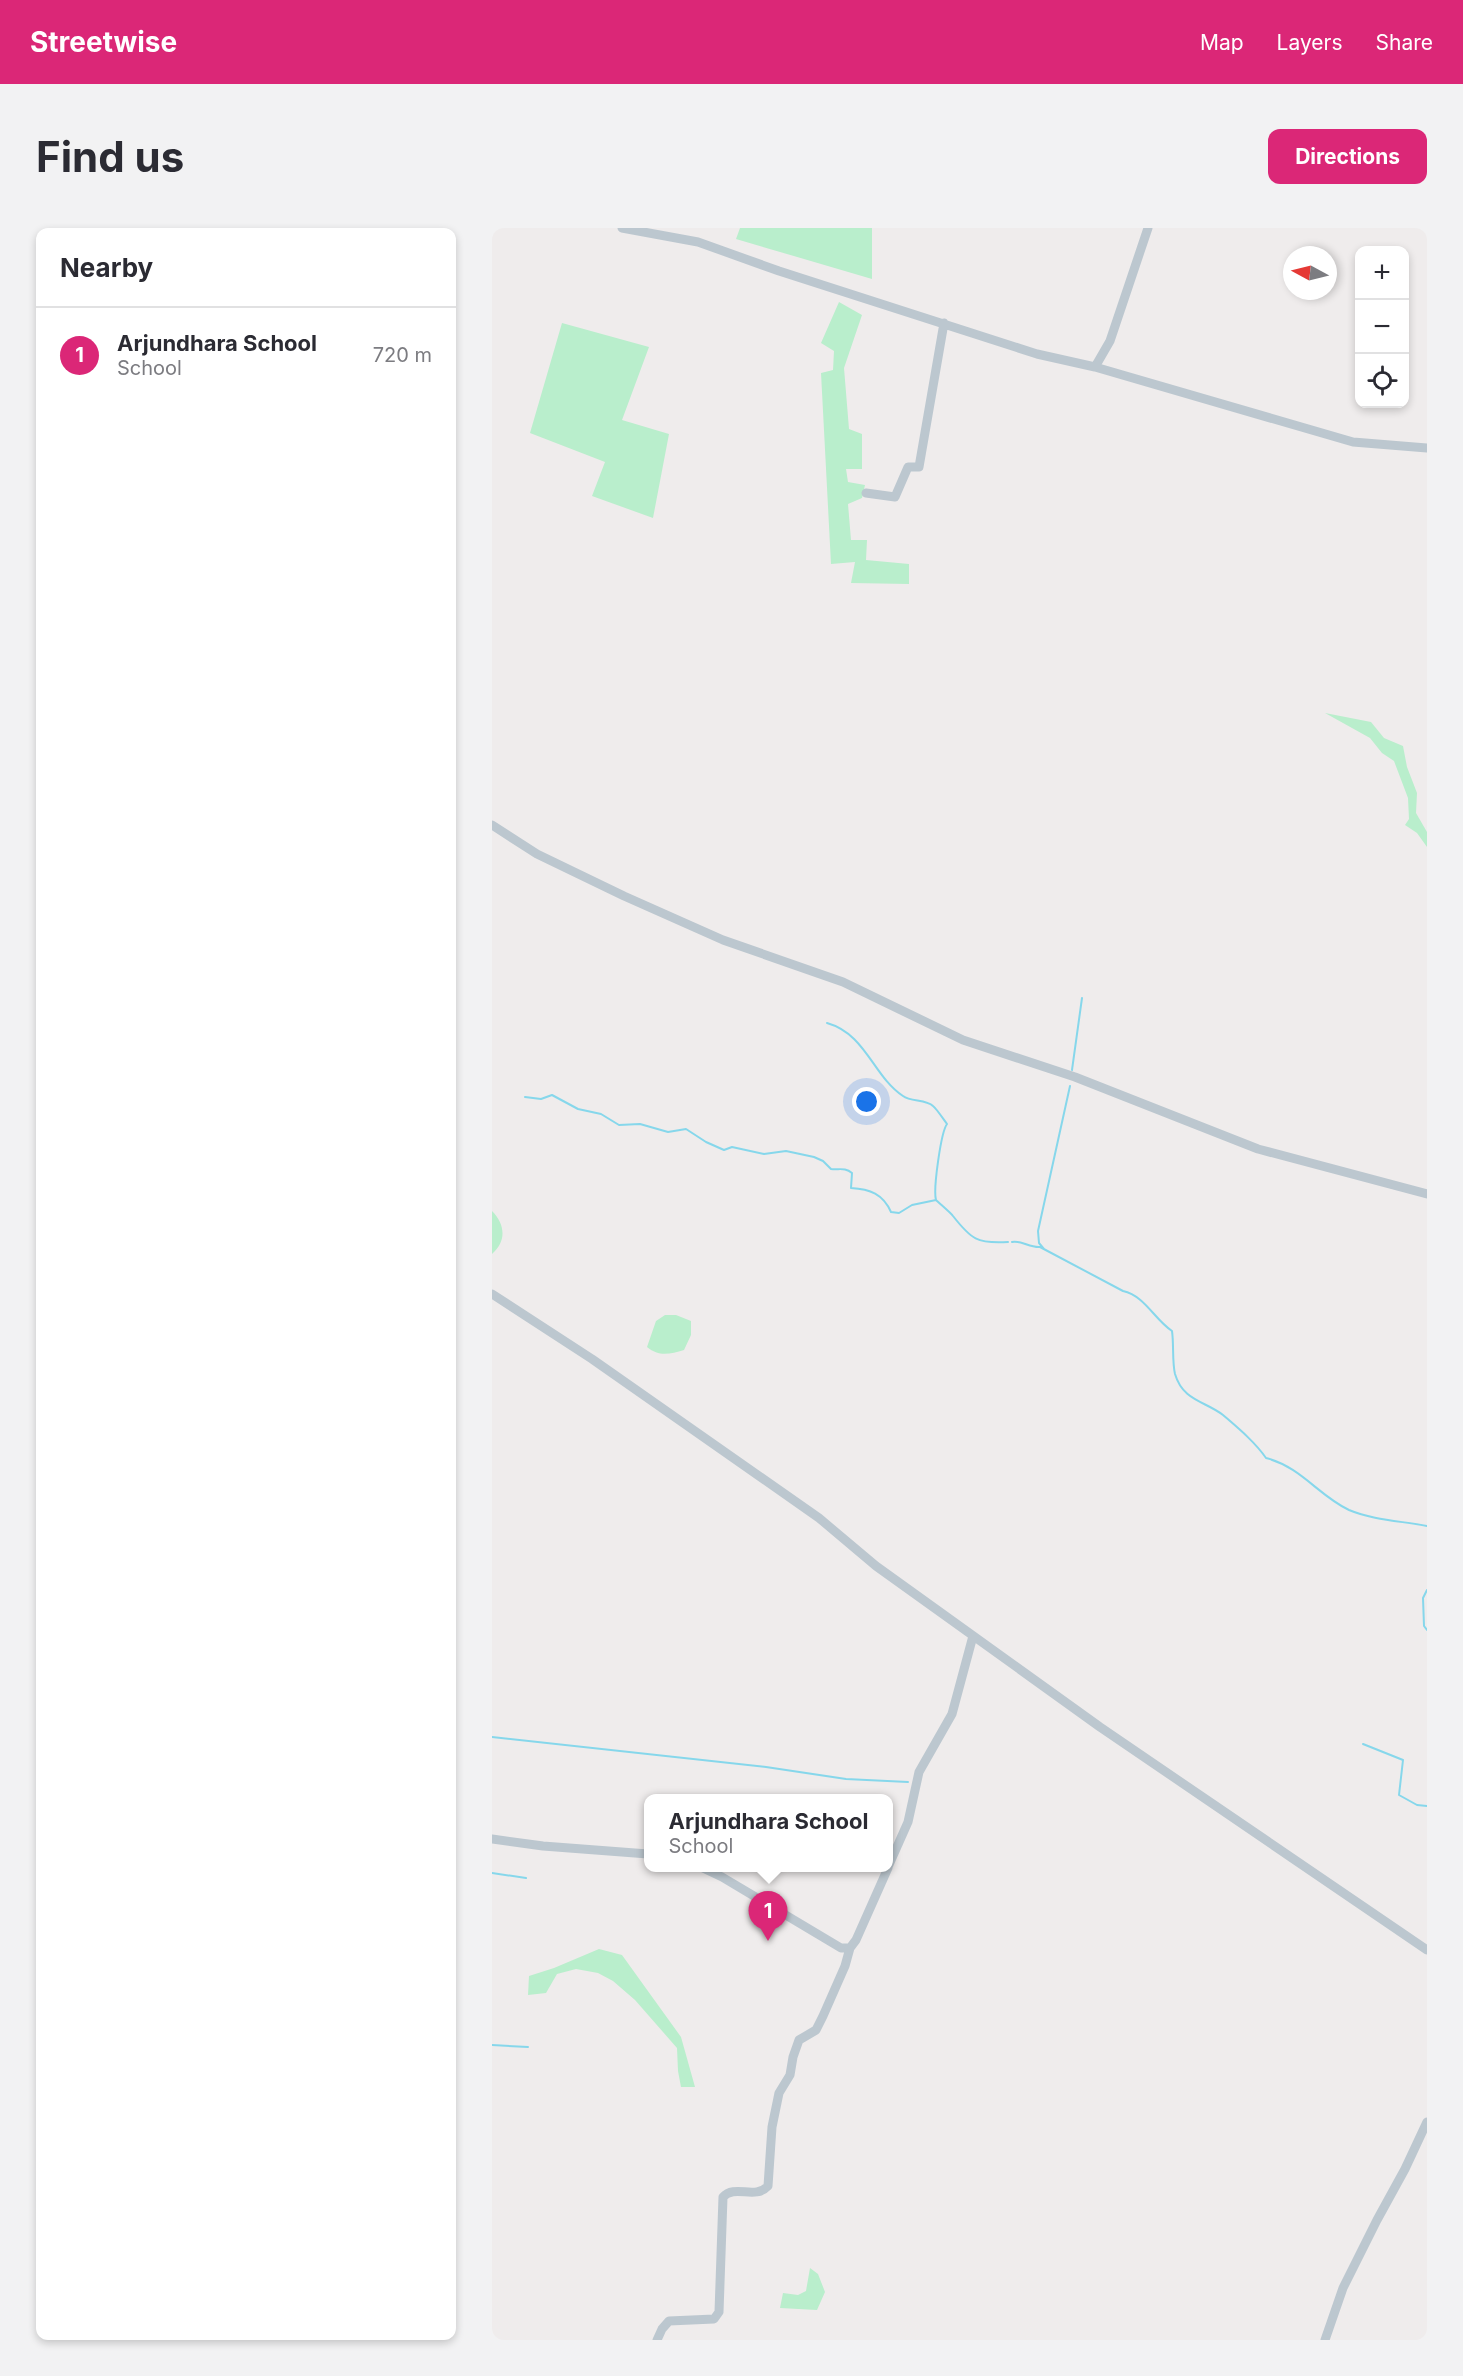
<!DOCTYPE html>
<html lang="en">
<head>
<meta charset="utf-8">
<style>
	body { margin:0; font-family:Inter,sans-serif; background:#f2f2f3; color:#2b2b33 }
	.controls { position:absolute; right:18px; top:18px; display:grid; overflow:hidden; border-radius:12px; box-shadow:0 3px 9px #0003 }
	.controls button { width:54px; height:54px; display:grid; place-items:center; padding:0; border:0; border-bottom:2px solid #e1e1e2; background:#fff; color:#2b2b33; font:30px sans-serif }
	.compass { position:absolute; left:791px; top:18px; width:54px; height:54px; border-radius:50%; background:#fff; box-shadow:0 3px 9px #0003; rotate:277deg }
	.you { position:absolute; left:375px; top:874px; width:21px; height:21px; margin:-15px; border:4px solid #fff; border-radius:50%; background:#1a73e8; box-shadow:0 0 0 9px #1a73e833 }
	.badge { display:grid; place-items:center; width:39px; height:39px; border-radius:50%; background:#db2777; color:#fff; font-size:20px; font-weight:700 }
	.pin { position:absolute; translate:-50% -50px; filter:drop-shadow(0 2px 3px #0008) }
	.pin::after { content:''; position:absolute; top:32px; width:21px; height:18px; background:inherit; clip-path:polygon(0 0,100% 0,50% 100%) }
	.popup { position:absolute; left:152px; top:1566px; width:249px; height:78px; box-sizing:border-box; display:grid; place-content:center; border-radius:12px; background:#fff; filter:drop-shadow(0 2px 4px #0005); font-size:20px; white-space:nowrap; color:#7c7c81 }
	.popup b { font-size:22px; color:#2b2b33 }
	.popup::after { content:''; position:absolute; left:50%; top:100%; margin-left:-12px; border:12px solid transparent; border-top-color:#fff }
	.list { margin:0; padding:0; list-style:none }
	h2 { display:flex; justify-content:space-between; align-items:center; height:78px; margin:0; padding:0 24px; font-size:26px }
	h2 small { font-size:20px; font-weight:400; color:#7c7c81 }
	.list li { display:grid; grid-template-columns:39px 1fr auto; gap:18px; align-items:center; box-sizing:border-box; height:96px; padding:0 24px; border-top:2px solid #e1e1e2 }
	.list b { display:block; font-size:22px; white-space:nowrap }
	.list p { margin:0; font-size:20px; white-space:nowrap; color:#7c7c81 }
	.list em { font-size:20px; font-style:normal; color:#7c7c81 }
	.icon { flex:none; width:33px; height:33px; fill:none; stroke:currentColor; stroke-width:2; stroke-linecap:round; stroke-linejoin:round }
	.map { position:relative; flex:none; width:935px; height:2112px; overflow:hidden; border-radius:12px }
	header { display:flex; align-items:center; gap:36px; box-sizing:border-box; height:84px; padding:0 30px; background:#db2777; color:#fff }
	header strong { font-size:28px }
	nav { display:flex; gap:33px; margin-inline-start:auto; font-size:21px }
	.intro { display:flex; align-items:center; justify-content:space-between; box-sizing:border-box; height:144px; padding:0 36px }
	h1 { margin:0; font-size:42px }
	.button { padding:15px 27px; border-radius:12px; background:#db2777; color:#fff; font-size:21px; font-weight:700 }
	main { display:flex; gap:36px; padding:0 36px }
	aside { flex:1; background:#fff; border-radius:12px; box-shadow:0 3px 9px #0003 }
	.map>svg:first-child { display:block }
	.green { fill:#b9eecc }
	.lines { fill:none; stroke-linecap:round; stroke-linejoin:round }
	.stream { stroke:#86d7eb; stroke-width:2 }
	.street { stroke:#bcc7cf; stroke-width:9 }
</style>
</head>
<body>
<header>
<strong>Streetwise</strong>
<nav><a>Map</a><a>Layers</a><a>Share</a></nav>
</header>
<div class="intro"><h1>Find us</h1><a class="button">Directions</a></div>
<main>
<aside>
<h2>Nearby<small></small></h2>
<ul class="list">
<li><span class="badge">1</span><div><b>Arjundhara School</b><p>School</p></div><em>720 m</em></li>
</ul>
</aside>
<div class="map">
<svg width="935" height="2112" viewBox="0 0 935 2112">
	<rect width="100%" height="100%" fill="#efecec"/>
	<path class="green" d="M 248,0 L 380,0 L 380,51 L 244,11 Z
		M 347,74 L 370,87 L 352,140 L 357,201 L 370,206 L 370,241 L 354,241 L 356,254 L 373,257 L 370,270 L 356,276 L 359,312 L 375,312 L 374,332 L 417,336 L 417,356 L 359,355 L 363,334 L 339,336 L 329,145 L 341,142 L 342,123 L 329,115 Z
		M 70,95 L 157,119 L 130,192 L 177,206 L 161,290 L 100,268 L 113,234 L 38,205 Z
		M 833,485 L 879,494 L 892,510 L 911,518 L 915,539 L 925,565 L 924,585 L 935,604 L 935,619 L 925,605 L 913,597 L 917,591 L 916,570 L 902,533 L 890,525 L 878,510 Z
		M 0,983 C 13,996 15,1013 0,1026 Z
		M 173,1087 L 184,1087 L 199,1093 L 199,1107 L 192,1122 C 178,1126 167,1129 155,1119 L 164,1093 Z
		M 107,1721 L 130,1727 L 189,1809 L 203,1859 L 189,1859 L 186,1843 L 185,1820 L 143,1772 L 121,1753 L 106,1745 L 84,1741 L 65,1746 L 54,1765 L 36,1767 L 37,1748 L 62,1740 Z
		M 318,2040 L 326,2046 L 333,2064 L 325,2082 L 288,2080 L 291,2065 L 306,2067 L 314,2063 Z"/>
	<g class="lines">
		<path class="stream" d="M 335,795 C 374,806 381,848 411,868 C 419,874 434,871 441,878 C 444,880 452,892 455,896 C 449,904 441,961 444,972
			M 580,842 L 590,770
			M 33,869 L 49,871 L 60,867 L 86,881 L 109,886 L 127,897 L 148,896 L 176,904 L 194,901 L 214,914 L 232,922 L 240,919 L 272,926 L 294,923 L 322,929 L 331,933 L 339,941 C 347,942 353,939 360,945 L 359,960 C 378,961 391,966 399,984 L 407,985 L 420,977 L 444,972 C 447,975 459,985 461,988 C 479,1011 485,1016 516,1014
			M 520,1014 C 529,1012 538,1020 548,1019 L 631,1063 C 653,1068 662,1091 680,1103 C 682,1117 680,1133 683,1146 C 691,1173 713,1173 731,1187 C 746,1200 763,1214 774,1230 C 809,1239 827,1268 857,1282 C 881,1292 909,1293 935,1298
			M 552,1021 L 547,1015 L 546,1003 L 578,858
			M 935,1362 L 931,1370 L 932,1398 L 935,1402
			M 0,1509 L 274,1539 L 354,1551 L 416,1554
			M 871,1516 L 911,1532 L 907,1567 L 925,1577 L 935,1578
			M 0,1645 L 34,1650
			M 0,1817 L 36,1819"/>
		<path class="street" d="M 130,0 L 206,14 L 287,43 L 545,126 L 603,139 L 861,214 L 935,220
			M 603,139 L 618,113 L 656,0
			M 374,265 L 403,269 L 416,239 L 427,239 L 452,95
			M 0,597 L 45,626 L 132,668 L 231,712 L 351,754 L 471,812 L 583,849 L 766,921 L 935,966
			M 0,1066 L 100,1131 L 327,1290 L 384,1338 L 608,1499 L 935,1722
			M 0,1611 L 51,1618 L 156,1626
			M 396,1639 L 416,1594 L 427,1544 L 460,1486 L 481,1408
			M 211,1640 L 230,1649 L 349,1720 L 358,1720 L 364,1712 L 396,1640
			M 165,2112 L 170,2101 L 177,2093 L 222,2091 L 227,2084 L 231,1969 C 243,1956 263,1972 276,1958 L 280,1899 L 287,1865 L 298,1847 L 301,1829 L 307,1812 L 324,1802 L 331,1788 L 353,1738 L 358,1720
			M 833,2112 L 851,2060 L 885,1992 L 913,1941 L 935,1894"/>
	</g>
</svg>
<div class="controls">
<button>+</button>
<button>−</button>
<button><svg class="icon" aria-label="locate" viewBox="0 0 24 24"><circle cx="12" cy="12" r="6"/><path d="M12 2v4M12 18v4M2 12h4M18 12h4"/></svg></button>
</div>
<svg class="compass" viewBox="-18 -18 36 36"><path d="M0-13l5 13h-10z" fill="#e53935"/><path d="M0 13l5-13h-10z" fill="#7c7c81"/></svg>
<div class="you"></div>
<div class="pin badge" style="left:276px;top:1713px">1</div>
<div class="popup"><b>Arjundhara School</b>School</div>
</div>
</main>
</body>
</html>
